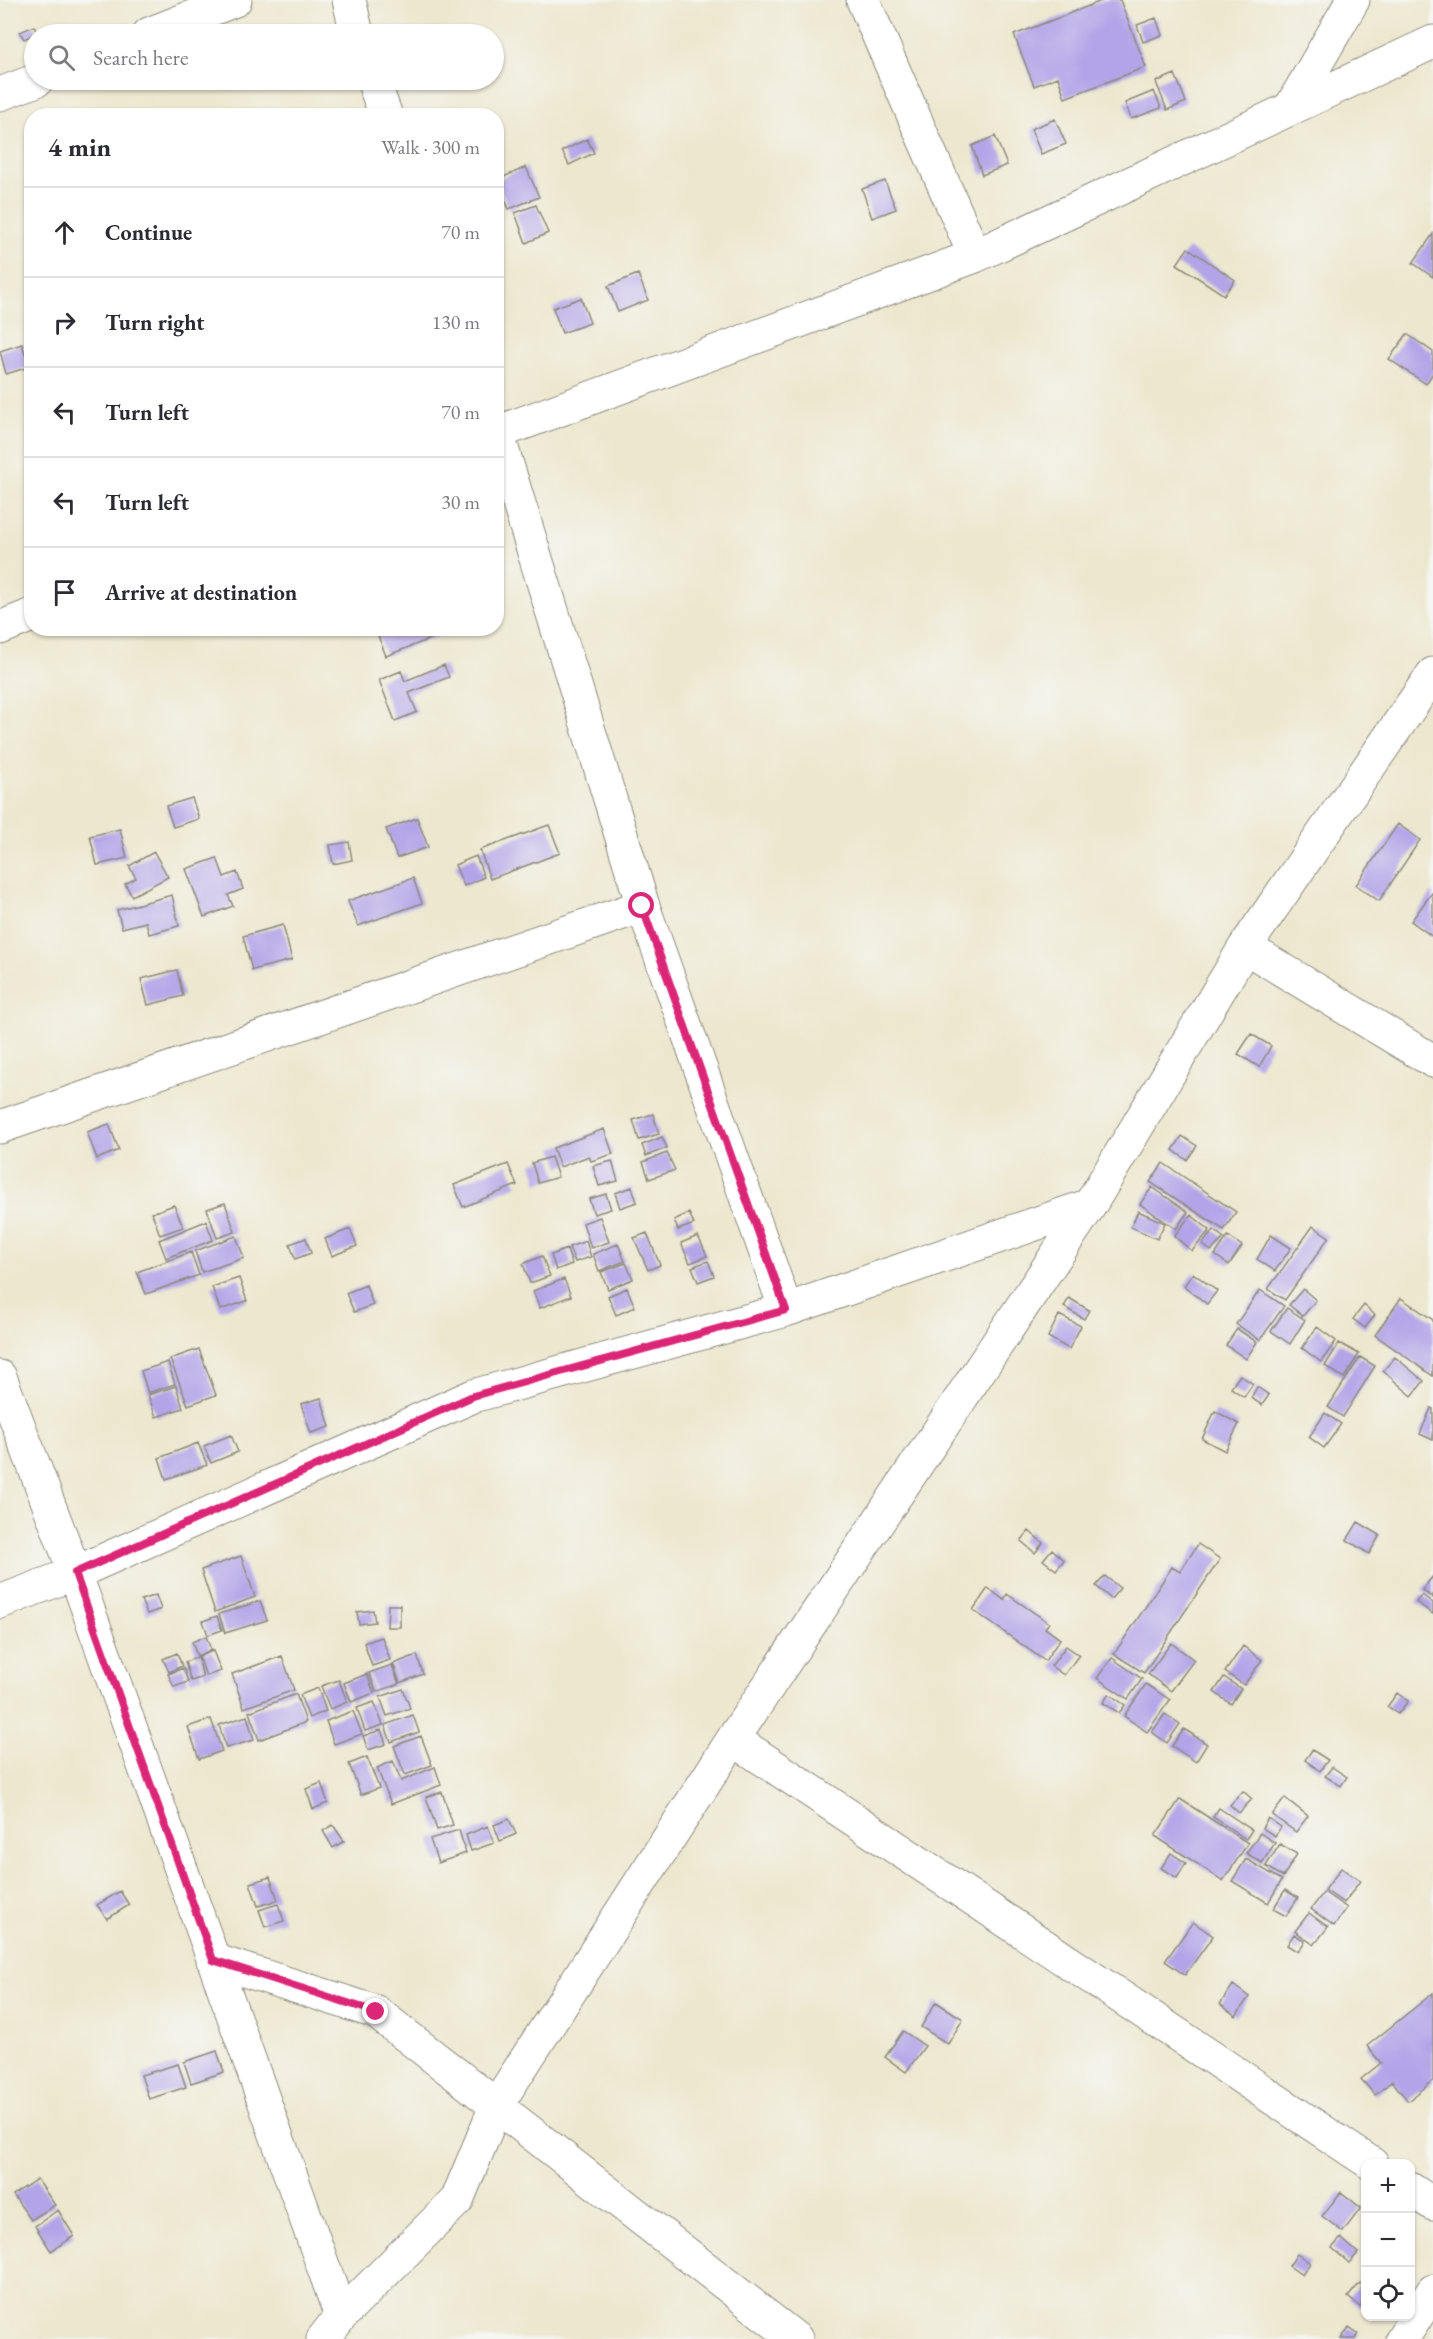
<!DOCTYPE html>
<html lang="en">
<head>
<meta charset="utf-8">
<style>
	body { margin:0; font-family:"EB Garamond",serif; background:#f2f2f3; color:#2b2b33 }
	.controls { position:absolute; right:18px; bottom:18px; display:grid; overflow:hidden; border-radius:12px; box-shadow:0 2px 4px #0004 }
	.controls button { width:54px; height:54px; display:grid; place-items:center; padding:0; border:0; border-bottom:2px solid #e1e1e2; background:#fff; color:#2b2b33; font:30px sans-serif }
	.stop { position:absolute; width:18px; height:18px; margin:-14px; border:4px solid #db2777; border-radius:50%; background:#fff }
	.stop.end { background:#db2777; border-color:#fff; box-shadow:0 2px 6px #0008 }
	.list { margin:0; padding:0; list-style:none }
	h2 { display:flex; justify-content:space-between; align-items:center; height:78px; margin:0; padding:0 24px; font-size:26px }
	h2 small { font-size:20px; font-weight:400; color:#7c7c81 }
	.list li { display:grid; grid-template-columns:39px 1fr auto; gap:18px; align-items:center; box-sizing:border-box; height:90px; padding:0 24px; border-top:2px solid #e1e1e2 }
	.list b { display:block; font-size:22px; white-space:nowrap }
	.list em { font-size:20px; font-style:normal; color:#7c7c81 }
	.icon { flex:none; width:33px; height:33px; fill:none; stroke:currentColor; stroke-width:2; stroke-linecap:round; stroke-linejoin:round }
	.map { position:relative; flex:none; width:1433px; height:2339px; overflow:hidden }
	.search { position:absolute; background:#fff; box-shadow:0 2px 4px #0004; left:24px; top:24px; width:480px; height:66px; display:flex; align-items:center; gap:15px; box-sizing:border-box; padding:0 21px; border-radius:33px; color:#7c7c81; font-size:22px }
	.panel { position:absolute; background:#fff; box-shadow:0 2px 4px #0004; left:24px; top:108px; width:480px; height:528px; border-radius:24px }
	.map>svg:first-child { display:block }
	.building { fill:#b3a4e8 }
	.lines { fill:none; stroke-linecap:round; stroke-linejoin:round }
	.minor-casing { stroke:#8c897c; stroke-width:35 }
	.minor { stroke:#fff; stroke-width:33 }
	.route { stroke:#db2777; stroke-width:8 }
</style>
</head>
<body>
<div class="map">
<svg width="1433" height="2339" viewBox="0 0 1433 2339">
	<rect width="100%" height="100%" fill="#f6f6f2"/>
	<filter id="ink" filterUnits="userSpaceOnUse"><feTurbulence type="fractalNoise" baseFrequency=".0167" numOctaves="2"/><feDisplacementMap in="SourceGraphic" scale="12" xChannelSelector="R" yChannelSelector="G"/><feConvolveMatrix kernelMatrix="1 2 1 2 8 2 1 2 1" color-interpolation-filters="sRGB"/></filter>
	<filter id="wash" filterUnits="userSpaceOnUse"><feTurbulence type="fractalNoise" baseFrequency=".008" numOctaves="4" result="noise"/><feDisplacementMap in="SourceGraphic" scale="24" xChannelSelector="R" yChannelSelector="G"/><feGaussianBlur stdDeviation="1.35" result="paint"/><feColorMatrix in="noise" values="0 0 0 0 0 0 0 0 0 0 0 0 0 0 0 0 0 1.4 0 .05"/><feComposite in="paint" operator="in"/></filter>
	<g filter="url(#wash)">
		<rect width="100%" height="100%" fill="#ece7ce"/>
		<g id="blocks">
			<path class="building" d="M 1104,0 L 1120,0 L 1146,67 L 1065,98 L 1058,77 L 1034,86 L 1014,35 Z
				M 1156,18 L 1162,35 L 1143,42 L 1137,25 Z
				M 34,26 L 37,33 L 24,39 L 20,32 Z
				M 1175,74 L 1186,102 L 1167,110 L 1156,82 Z
				M 1154,91 L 1161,108 L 1131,119 L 1125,103 Z
				M 1055,119 L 1066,144 L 1041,154 L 1031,129 Z
				M 995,136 L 1007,165 L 982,175 L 972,146 Z
				M 587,139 L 594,153 L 569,165 L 562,151 Z
				M 526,167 L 539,197 L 509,209 L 497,180 Z
				M 885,181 L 896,209 L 872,218 L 862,189 Z
				M 536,205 L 548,233 L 526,243 L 515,213 Z
				M 1433,234 L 1433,277 L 1413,263 Z
				M 1188,248 L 1235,280 L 1224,295 L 1177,264 Z
				M 638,274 L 648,300 L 618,312 L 608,286 Z
				M 581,298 L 590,323 L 562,333 L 553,308 Z
				M 1407,334 L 1433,352 L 1433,373 L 1426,384 L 1389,359 Z
				M 22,344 L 29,367 L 6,374 L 0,351 Z
				M 375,628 L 456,628 L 456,629 L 386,656 Z
				M 444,665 L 449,677 L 409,693 L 417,712 L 395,721 L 379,680 L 401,671 L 405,681 Z
				M 192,798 L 199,819 L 173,827 L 166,806 Z
				M 417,818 L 428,847 L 397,858 L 386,829 Z
				M 1398,824 L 1420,840 L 1379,901 L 1356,885 Z
				M 549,825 L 560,853 L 490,879 L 480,850 Z
				M 120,829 L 127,858 L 97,865 L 90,836 Z
				M 349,842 L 352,860 L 333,864 L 330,845 Z
				M 154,852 L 168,877 L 132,896 L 125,884 L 136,878 L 129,866 Z
				M 476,856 L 484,877 L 464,886 L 455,865 Z
				M 217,858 L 224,877 L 237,872 L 243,889 L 228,895 L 233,906 L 204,917 L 186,869 Z
				M 413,878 L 422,903 L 358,926 L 348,901 Z
				M 1432,893 L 1433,894 L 1433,937 L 1411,921 Z
				M 172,895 L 179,926 L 149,934 L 146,922 L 122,928 L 117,910 Z
				M 283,925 L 292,960 L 252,970 L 243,936 Z
				M 177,970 L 183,996 L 148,1005 L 141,979 Z
				M 1251,1034 L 1271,1046 L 1259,1067 L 1238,1054 Z
				M 653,1114 L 659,1134 L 639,1140 L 633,1120 Z
				M 109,1124 L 119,1150 L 97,1159 L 87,1132 Z
				M 604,1129 L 613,1154 L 591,1161 L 589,1156 L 560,1167 L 553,1148 Z
				M 1182,1136 L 1197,1146 L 1187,1160 L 1173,1150 Z
				M 662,1137 L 667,1148 L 646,1156 L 642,1145 Z
				M 667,1153 L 675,1170 L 649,1179 L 643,1162 Z
				M 551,1157 L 558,1177 L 538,1183 L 532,1163 Z
				M 612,1161 L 618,1181 L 599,1186 L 593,1166 Z
				M 1163,1163 L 1236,1212 L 1224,1230 L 1150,1182 Z
				M 508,1164 L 517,1185 L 463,1207 L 454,1185 Z
				M 632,1187 L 637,1202 L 620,1208 L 615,1193 Z
				M 1152,1187 L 1188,1212 L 1176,1229 L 1140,1204 Z
				M 606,1194 L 611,1209 L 594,1214 L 589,1199 Z
				M 225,1203 L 235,1232 L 217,1238 L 207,1209 Z
				M 174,1205 L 183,1227 L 160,1235 L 152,1213 Z
				M 1138,1211 L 1165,1223 L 1157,1239 L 1131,1227 Z
				M 689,1213 L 694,1224 L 678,1230 L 674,1220 Z
				M 1191,1215 L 1210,1230 L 1192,1251 L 1174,1236 Z
				M 600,1217 L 609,1242 L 591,1248 L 583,1223 Z
				M 206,1221 L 213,1240 L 166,1258 L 159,1240 Z
				M 1313,1226 L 1329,1237 L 1285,1300 L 1268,1289 Z
				M 350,1229 L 357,1246 L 332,1256 L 325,1239 Z
				M 1214,1230 L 1224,1238 L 1211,1251 L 1202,1244 Z
				M 647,1233 L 660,1265 L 648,1270 L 634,1238 Z
				M 1271,1235 L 1291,1248 L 1275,1271 L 1257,1259 Z
				M 236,1236 L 244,1258 L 202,1272 L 195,1251 Z
				M 698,1236 L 707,1256 L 690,1263 L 681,1243 Z
				M 1228,1236 L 1242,1246 L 1229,1265 L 1215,1255 Z
				M 306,1238 L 311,1253 L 295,1259 L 290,1244 Z
				M 586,1241 L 591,1257 L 575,1262 L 569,1247 Z
				M 618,1244 L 625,1261 L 599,1271 L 593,1254 Z
				M 567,1249 L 572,1264 L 556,1270 L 551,1255 Z
				M 191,1252 L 199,1275 L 146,1294 L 137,1272 Z
				M 542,1256 L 550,1276 L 530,1283 L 523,1264 Z
				M 708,1261 L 714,1276 L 698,1282 L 692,1267 Z
				M 626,1263 L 633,1279 L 608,1289 L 601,1272 Z
				M 1193,1273 L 1217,1291 L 1207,1304 L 1184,1286 Z
				M 239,1278 L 247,1301 L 220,1310 L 212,1287 Z
				M 564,1279 L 571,1296 L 540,1308 L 533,1291 Z
				M 366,1285 L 373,1305 L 354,1312 L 346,1293 Z
				M 627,1288 L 635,1307 L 616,1315 L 608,1296 Z
				M 1303,1289 L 1316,1300 L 1303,1316 L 1289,1305 Z
				M 1260,1290 L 1284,1306 L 1260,1340 L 1236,1324 Z
				M 1069,1298 L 1089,1310 L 1084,1319 L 1064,1307 Z
				M 1401,1298 L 1433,1320 L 1433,1376 L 1375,1335 Z
				M 1364,1305 L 1375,1315 L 1365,1328 L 1353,1319 Z
				M 1287,1308 L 1305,1320 L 1290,1344 L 1271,1331 Z
				M 1059,1315 L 1081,1326 L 1069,1349 L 1048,1337 Z
				M 1317,1327 L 1336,1341 L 1321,1362 L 1302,1348 Z
				M 1237,1329 L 1257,1342 L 1246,1359 L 1226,1345 Z
				M 1339,1343 L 1359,1354 L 1344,1378 L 1325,1366 Z
				M 199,1349 L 216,1395 L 188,1405 L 170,1359 Z
				M 1360,1357 L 1375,1366 L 1343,1417 L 1328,1407 Z
				M 1395,1357 L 1424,1381 L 1412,1396 L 1383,1371 Z
				M 168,1362 L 175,1384 L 148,1393 L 141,1371 Z
				M 1240,1375 L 1253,1384 L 1244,1397 L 1231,1388 Z
				M 176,1386 L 183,1408 L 156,1417 L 148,1395 Z
				M 1257,1387 L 1269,1395 L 1262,1405 L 1251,1398 Z
				M 321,1398 L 330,1427 L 311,1433 L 301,1404 Z
				M 1431,1408 L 1433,1409 L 1433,1440 L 1420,1434 Z
				M 1215,1411 L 1239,1424 L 1225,1451 L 1202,1439 Z
				M 1325,1413 L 1341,1424 L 1324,1448 L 1309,1437 Z
				M 231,1435 L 238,1452 L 211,1463 L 204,1446 Z
				M 198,1443 L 207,1465 L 166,1479 L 159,1458 Z
				M 1358,1522 L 1380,1535 L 1369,1554 L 1347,1540 Z
				M 1029,1531 L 1043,1543 L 1035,1553 L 1021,1541 Z
				M 1198,1544 L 1220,1559 L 1144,1673 L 1114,1654 L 1172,1567 L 1180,1572 Z
				M 1052,1549 L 1064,1560 L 1056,1570 L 1043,1560 Z
				M 241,1556 L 255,1597 L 215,1612 L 201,1570 Z
				M 1105,1576 L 1120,1588 L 1111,1599 L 1096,1586 Z
				M 1433,1576 L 1433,1598 L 1422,1590 Z
				M 988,1588 L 1004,1600 L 1007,1594 L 1049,1623 L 1045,1628 L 1060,1639 L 1045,1661 L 973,1610 Z
				M 156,1595 L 161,1609 L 147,1614 L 141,1600 Z
				M 1422,1595 L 1433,1603 L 1433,1614 L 1416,1602 Z
				M 260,1601 L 267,1620 L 225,1633 L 219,1614 Z
				M 388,1605 L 400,1605 L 400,1627 L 387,1627 Z
				M 373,1610 L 375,1622 L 359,1624 L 357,1612 Z
				M 217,1616 L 222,1630 L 208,1635 L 203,1621 Z
				M 206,1636 L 211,1650 L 197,1656 L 192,1642 Z
				M 382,1637 L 390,1660 L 372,1666 L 364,1643 Z
				M 1171,1643 L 1194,1660 L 1171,1691 L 1148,1674 Z
				M 1066,1646 L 1079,1655 L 1064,1675 L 1051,1666 Z
				M 1243,1646 L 1262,1660 L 1244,1685 L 1225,1672 Z
				M 213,1651 L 221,1671 L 206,1676 L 199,1656 Z
				M 177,1653 L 182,1666 L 169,1672 L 163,1659 Z
				M 417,1655 L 423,1674 L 400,1683 L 393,1664 Z
				M 282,1656 L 294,1690 L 244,1708 L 232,1674 Z
				M 198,1657 L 203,1677 L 191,1681 L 185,1662 Z
				M 1112,1658 L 1142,1679 L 1128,1699 L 1097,1678 Z
				M 392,1665 L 399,1684 L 376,1692 L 369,1673 Z
				M 183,1668 L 188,1682 L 174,1687 L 168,1674 Z
				M 367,1674 L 374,1693 L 351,1702 L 344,1683 Z
				M 1224,1677 L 1241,1689 L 1231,1704 L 1214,1692 Z
				M 339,1680 L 347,1702 L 330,1709 L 321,1686 Z
				M 1146,1684 L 1170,1700 L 1147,1732 L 1124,1716 Z
				M 318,1688 L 326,1711 L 309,1718 L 300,1695 Z
				M 403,1689 L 410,1708 L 387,1716 L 380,1697 Z
				M 1397,1693 L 1408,1701 L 1398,1714 L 1387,1707 Z
				M 296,1694 L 306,1722 L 259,1740 L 249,1712 Z
				M 1109,1694 L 1125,1705 L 1119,1713 L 1103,1703 Z
				M 374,1702 L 383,1725 L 365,1731 L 357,1708 Z
				M 353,1711 L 362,1734 L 334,1744 L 326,1721 Z
				M 1165,1714 L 1180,1724 L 1167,1743 L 1152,1732 Z
				M 413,1715 L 419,1732 L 391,1742 L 385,1725 Z
				M 247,1716 L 254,1740 L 226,1748 L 219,1725 Z
				M 211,1719 L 222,1751 L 199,1759 L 188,1727 Z
				M 1184,1729 L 1207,1744 L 1196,1762 L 1172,1746 Z
				M 381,1730 L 386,1744 L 368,1750 L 363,1736 Z
				M 421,1736 L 432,1765 L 405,1775 L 394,1746 Z
				M 1312,1750 L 1328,1760 L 1320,1771 L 1305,1760 Z
				M 367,1757 L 379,1788 L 361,1795 L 349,1764 Z
				M 393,1761 L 401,1781 L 435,1767 L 441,1785 L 391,1804 L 377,1768 Z
				M 1332,1767 L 1347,1777 L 1341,1786 L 1325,1776 Z
				M 321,1783 L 328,1803 L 313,1809 L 306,1789 Z
				M 1243,1791 L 1252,1799 L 1239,1813 L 1230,1805 Z
				M 442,1792 L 453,1825 L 437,1830 L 426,1797 Z
				M 1285,1798 L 1308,1816 L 1296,1832 L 1272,1815 Z
				M 1180,1799 L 1248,1843 L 1223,1881 L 1155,1836 Z
				M 1219,1808 L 1252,1830 L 1246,1839 L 1213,1817 Z
				M 1268,1818 L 1281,1827 L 1275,1836 L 1262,1828 Z
				M 509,1819 L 516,1834 L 500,1841 L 494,1825 Z
				M 333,1825 L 344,1841 L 333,1848 L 323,1831 Z
				M 488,1826 L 494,1843 L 471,1851 L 466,1835 Z
				M 459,1830 L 466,1853 L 438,1863 L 430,1839 Z
				M 1260,1833 L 1275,1843 L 1262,1863 L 1246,1853 Z
				M 1280,1844 L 1297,1854 L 1283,1877 L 1266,1866 Z
				M 1171,1853 L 1186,1863 L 1177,1878 L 1161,1868 Z
				M 1246,1859 L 1282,1880 L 1268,1903 L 1232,1881 Z
				M 1341,1868 L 1360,1881 L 1344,1903 L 1325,1890 Z
				M 270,1877 L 278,1900 L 258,1906 L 250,1883 Z
				M 1285,1890 L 1298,1898 L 1286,1916 L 1273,1909 Z
				M 120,1891 L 129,1905 L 107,1919 L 97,1905 Z
				M 1324,1892 L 1347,1908 L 1334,1926 L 1311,1909 Z
				M 278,1904 L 284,1921 L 265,1927 L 259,1910 Z
				M 1309,1913 L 1328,1927 L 1314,1945 L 1295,1931 Z
				M 1193,1922 L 1213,1936 L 1185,1975 L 1165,1961 Z
				M 1294,1934 L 1305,1941 L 1298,1952 L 1287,1945 Z
				M 1233,1985 L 1249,1997 L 1236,2016 L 1220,2004 Z
				M 1433,1993 L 1433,2081 L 1408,2101 L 1392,2081 L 1375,2095 L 1361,2079 L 1381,2063 L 1367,2046 Z
				M 936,2002 L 963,2019 L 948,2044 L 921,2027 Z
				M 903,2031 L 925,2046 L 906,2072 L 885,2057 Z
				M 217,2051 L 224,2072 L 191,2083 L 184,2062 Z
				M 178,2064 L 186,2087 L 149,2099 L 141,2075 Z
				M 37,2179 L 55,2205 L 31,2220 L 13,2195 Z
				M 1341,2192 L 1361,2208 L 1343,2232 L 1322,2216 Z
				M 58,2210 L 74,2236 L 51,2251 L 35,2226 Z
				M 1341,2238 L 1358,2253 L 1349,2263 L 1332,2248 Z
				M 1297,2254 L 1310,2263 L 1302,2275 L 1289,2266 Z
				M 1360,2283 L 1366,2287 L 1366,2299 L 1360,2307 L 1348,2297 Z
				M 1349,2327 L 1359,2334 L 1355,2339 L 1341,2339 Z"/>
		</g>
	</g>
	<g filter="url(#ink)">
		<use href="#blocks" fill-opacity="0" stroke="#8c897c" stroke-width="1.5"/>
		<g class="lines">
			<defs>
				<path id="minor" d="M 349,0 L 357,34
					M 863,0 L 975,256
					M 149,34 L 235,0
					M 373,80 L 386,116
					M 0,94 L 37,80
					M 1291,107 L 1353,0
					M 496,429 L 643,906 L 786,1310
					M 496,433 L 975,256 L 1433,42
					M 0,628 L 32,615
					M 1245,947 L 1433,1061
					M 0,1127 L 643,906
					M 0,1377 L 75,1573 L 341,2316
					M 0,1602 L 75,1573 L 473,1396 L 786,1310 L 1090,1205
					M 733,1739 L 1372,2164
					M 213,1960 L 376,2012 L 796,2339
					M 1410,2189 L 1433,2204
					M 323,2339 L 341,2316 L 457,2200 L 496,2106 L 733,1739 L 1090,1205 L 1245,947 L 1433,674
					M 1402,2339 L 1433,2291"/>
			</defs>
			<use href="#minor" class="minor-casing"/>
			<use href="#minor" class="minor"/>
		</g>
	</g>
	<g class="lines" filter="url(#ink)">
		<path class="route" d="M 376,2012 L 213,1960 L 75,1573 L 473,1396 L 786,1310 L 642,906"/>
	</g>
</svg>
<div class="controls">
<button>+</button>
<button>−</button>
<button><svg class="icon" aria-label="locate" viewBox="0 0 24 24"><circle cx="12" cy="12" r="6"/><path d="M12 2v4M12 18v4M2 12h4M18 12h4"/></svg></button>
</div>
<div class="stop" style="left:642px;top:906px"></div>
<div class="stop end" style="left:376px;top:2012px"></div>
<div class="search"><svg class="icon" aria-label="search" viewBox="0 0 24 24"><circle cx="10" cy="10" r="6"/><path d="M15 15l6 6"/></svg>Search here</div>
<section class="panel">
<h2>4 min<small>Walk · 300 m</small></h2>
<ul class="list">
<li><svg class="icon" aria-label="ahead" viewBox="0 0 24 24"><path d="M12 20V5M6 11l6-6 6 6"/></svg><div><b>Continue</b></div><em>70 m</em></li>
<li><svg class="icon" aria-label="right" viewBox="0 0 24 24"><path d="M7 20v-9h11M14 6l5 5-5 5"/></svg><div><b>Turn right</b></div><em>130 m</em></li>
<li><svg class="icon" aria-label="left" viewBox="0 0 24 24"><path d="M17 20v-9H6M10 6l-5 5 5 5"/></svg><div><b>Turn left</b></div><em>70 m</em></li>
<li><svg class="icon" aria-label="left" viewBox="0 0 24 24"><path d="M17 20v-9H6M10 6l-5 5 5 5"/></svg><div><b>Turn left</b></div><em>30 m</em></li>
<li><svg class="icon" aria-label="arrive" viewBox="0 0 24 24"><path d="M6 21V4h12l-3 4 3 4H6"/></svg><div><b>Arrive at destination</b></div></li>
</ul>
</section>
</div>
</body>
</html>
